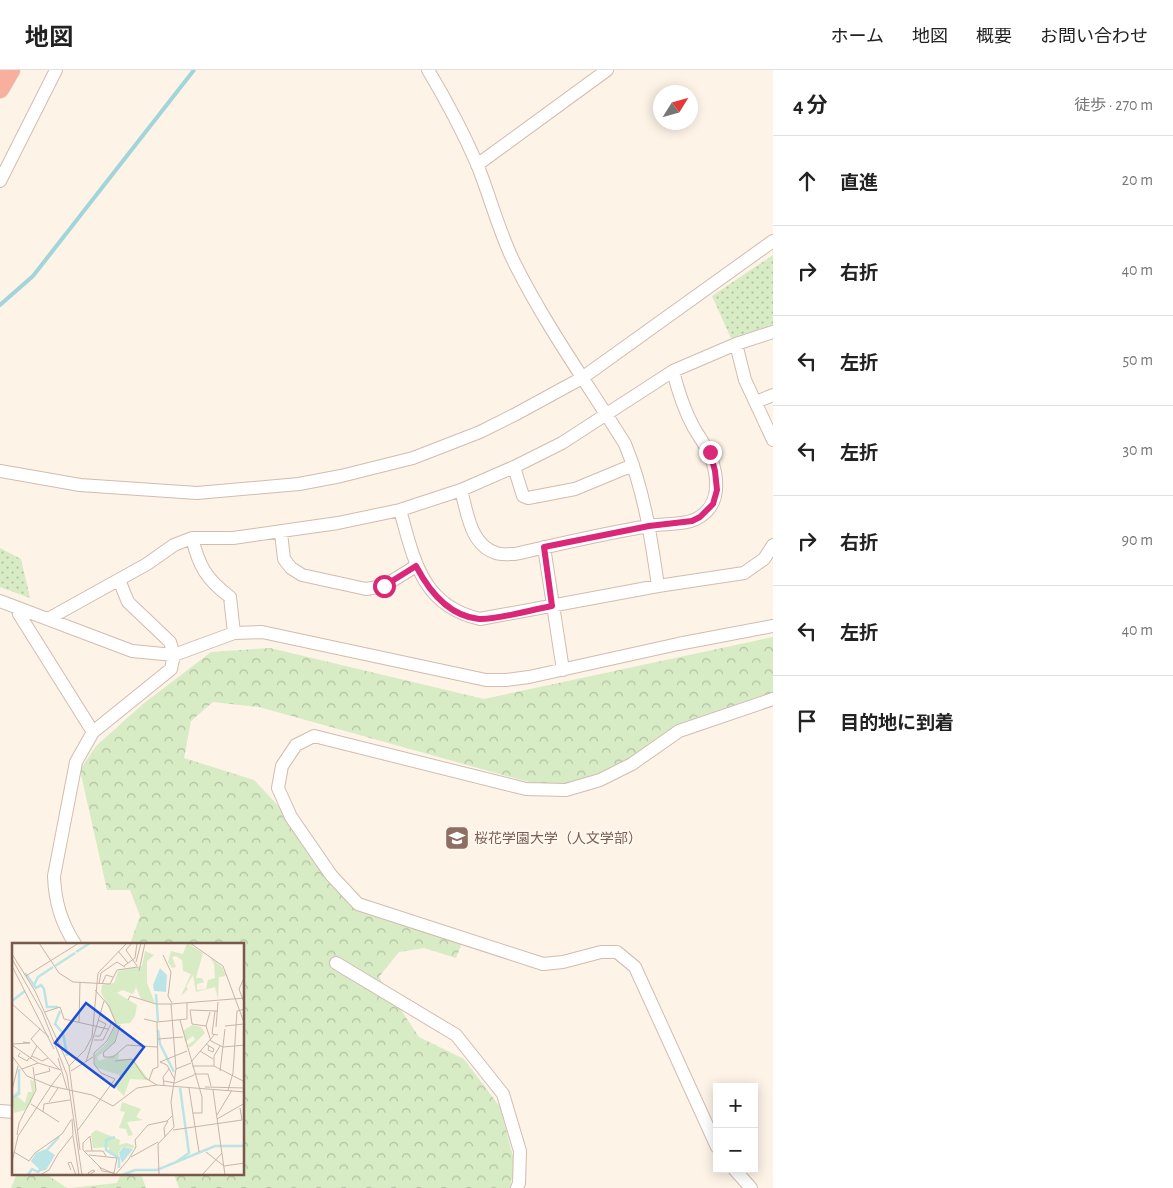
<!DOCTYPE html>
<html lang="ja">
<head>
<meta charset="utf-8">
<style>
	body { margin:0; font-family:"Alegreya Sans","Noto Sans JP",sans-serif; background:#f2f2f2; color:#222 }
	.controls { position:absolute; right:15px; bottom:15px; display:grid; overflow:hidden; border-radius:0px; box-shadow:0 2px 12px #0003 }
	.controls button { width:45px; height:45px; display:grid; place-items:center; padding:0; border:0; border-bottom:1px solid #e0e0e0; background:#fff; color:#222; font:25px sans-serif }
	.compass { position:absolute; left:653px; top:15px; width:45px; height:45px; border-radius:50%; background:#fff; box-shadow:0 2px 12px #0003; rotate:53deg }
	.stop { position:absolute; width:15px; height:15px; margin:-11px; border:4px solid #db2777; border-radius:50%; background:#fff }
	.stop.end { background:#db2777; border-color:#fff; box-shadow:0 1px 5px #0008 }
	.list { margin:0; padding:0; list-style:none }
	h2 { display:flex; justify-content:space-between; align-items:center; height:65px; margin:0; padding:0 20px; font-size:21px }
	h2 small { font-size:16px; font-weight:400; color:#767676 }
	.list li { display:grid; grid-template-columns:32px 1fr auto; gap:15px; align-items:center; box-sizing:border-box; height:90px; padding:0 20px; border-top:1px solid #e0e0e0 }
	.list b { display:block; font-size:19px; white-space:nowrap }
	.list em { font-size:16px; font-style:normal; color:#767676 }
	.icon { flex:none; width:28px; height:28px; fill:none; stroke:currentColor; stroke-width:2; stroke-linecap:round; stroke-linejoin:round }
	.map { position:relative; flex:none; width:773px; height:1118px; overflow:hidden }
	header { display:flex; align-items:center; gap:30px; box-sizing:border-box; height:70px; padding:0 25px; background:#fff; border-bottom:1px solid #e0e0e0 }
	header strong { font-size:24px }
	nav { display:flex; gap:28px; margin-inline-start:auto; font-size:18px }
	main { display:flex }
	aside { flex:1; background:#fff }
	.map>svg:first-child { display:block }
	.forest { fill:url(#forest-crowns) }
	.park { fill:url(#park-dots) }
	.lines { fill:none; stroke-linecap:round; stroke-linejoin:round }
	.stream { stroke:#a1d5da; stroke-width:4 }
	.minor-casing { stroke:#d2bcaf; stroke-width:14 }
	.highway-casing { stroke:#d9d0cc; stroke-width:19 }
	.minor { stroke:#fff; stroke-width:12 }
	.highway { stroke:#f8af9d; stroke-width:18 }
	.route { stroke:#db2777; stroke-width:6 }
	.labels { text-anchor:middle; stroke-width:4.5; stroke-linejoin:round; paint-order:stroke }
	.education-label { font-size:14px; fill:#785e54; stroke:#fff7ee; text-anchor:start }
	.inset-river { fill:none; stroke:#bbe4e7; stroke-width:2.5 }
	.inset-road { fill:none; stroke:#c8b5a8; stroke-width:1 }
	.view { fill:#1d4ed8; fill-opacity:0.15; stroke:#1d4ed8; stroke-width:2.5 }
	.inset-edge { fill:none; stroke:#78584a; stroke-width:2.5 }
</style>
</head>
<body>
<header>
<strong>地図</strong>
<nav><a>ホーム</a><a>地図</a><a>概要</a><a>お問い合わせ</a></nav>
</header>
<main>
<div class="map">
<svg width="773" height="1118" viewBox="0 0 773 1118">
	<defs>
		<pattern id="forest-crowns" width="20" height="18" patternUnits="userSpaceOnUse" patternTransform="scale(1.25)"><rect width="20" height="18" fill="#d7ebc5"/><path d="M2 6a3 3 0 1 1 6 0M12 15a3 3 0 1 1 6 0" fill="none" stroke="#b3c1a2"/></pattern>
		<pattern id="park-dots" width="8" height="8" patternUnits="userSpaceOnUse" patternTransform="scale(1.25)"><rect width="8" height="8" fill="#d7ebc5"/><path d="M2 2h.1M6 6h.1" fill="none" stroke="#b3c1a2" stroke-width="1.8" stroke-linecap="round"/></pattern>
	</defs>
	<rect width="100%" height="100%" fill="#fdf3e7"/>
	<path class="forest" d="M 773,567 L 773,622 L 680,653 L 625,692 L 596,705 L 566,716 L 532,713 L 259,637 L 213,632 L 191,651 L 184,688 L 254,710 L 284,742 L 327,811 L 358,841 L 462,873 L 456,888 L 424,878 L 399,882 L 379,907 L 419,967 L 464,989 L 500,1037 L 515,1094 L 510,1118 L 179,1118 L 174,1104 L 244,1104 L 244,874 L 130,874 L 140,846 L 130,820 L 107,820 L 80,700 L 96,676 L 143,634 L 211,582 L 270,578 L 484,629 Z
		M 17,1104 L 46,1104 L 67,1118 L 11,1118 Z
		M 121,1104 L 141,1104 L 146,1118 L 71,1118 L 117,1113 Z"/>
	<path class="park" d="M 773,185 L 773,255 L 731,268 L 712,226 Z
		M 0,478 L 21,489 L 30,528 L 0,517 Z"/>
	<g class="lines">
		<path class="stream" d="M 0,235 L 33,206 L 194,0"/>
		<defs>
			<path id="minor" d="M 428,0 C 446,30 463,62 477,94 C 490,126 498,159 513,190 C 545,255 587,313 625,374 C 644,420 651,467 658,516
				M 477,95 L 607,0
				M 0,111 L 56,0
				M 736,274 L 745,310 L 773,370
				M 756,332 L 773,325
				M 514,397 L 523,426 L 528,428 L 575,419 L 633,395
				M 0,401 L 80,415 L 197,423 L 299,414 L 341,406 L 413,388 L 480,362 L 516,344 L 582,308 L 773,171
				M 461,420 C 467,441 470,475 496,483 C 501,485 509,484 515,484 C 560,474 605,463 649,456 C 666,453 688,456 701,446 C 716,436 718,419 715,402 C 712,384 703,373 694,358 C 684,340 678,321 673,301
				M 400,440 C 414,490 422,536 480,549 L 658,516 L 744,503 L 764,489 L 773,475
				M 281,463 L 284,489 L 291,498 L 302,505 L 366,519 L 384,516 L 416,496
				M 192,468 C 199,496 206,509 230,527 L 234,563
				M 544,477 L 563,600
				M 0,531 L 132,581 L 174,585 L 234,563 L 262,562 L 486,610 L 506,610 L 529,607 L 678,574 L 773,556
				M 18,538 L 19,544 L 93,662
				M 48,549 L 147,494 L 174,475 L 192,468 L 233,468 L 338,453 L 400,440 L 461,420 L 514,397 L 562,373 L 673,301 L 736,274 L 773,262
				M 75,874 C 61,852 55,832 54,806 L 76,692 L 93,662 L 171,599 L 174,585 L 170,572 L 128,532 L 119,510
				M 336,893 L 456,965 L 503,1024 L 520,1081 L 519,1113 L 517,1118
				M 0,1041 L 14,1042
				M 717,1077 L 635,897 L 617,882 L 601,882 L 563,892 L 543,894 L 358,834 L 331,805 L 291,747 L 278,718 L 282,696 L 296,675 L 314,666 L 526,719 L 566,720 L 600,710 L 632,694 L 679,661 L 773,629
				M 734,1099 L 751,1118"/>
			<path id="highway" d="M 0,19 L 11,0"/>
		</defs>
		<use href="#minor" class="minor-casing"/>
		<use href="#highway" class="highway-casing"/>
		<use href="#minor" class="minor"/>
		<use href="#highway" class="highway"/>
	</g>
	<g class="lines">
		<path class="route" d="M 384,516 L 416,496 C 429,521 449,546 479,549 C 497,550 534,539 552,536 L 544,477 L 649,456 L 692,451 L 700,447 L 713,434 L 717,420 L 715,401 L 710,382"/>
	</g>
	<defs>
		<symbol id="university-square" viewBox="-11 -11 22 22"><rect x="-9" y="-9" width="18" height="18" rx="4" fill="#8d6e63" stroke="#fff7ee"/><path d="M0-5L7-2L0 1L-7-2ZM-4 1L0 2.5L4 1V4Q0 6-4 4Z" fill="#fff"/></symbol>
	</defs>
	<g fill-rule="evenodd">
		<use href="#university-square" x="443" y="754" width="28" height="28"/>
	</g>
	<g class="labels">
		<g class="education-label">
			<text x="474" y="773">桜花学園大学（人文学部）</text>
		</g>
	</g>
	<g transform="translate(12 873)">
		<rect width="232" height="232" fill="#fdf3e7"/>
		<path d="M 175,0 L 191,10 L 184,35 L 190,35 L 192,39 L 185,41 L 185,47 L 194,46 L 196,37 L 203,35 L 202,21 L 198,14 L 210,24 L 214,33 L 207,34 L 206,56 L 203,44 L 184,49 L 181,32 L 174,44 L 176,46 L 169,53 L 179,31 L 171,28 L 170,17 L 164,13 L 160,14 L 164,24 L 160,25 L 156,19 L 159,8 L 171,11 ZM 133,8 L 142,12 L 135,18 L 135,40 L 143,60 L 129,56 L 124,44 L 121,51 L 110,47 L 105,50 L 125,62 L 123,73 L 118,80 L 107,81 L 102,100 L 85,114 L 87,118 L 107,110 L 106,116 L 121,116 L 137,137 L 118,136 L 112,153 L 102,143 L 109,136 L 107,132 L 83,124 L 82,112 L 95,100 L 104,81 L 89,49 L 90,42 L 102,40 L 106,28 L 130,23 ZM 180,82 L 189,84 L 193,90 L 179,104 L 174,103 L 183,97 L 181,93 L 173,99 L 171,88 ZM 18,137 L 22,138 L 23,146 L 19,160 L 13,167 L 2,170 L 0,153 L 7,147 L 5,153 L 13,160 L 16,149 L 20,149 ZM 110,159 L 129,166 L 124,174 L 131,177 L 115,179 L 121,192 L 116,193 L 114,186 L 107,185 L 113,169 L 108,168 ZM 84,187 L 108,197 L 107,202 L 114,200 L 121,202 L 123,205 L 110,204 L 106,211 L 108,216 L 97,209 L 97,204 L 81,205 L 79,191 Z" fill="#d7ebc5"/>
		<path d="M 148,25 L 155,32 L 154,49 L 142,48 L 141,42 ZM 111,204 L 121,206 L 110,220 L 107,210 ZM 34,206 L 43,212 L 34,227 L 29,228 L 19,218 L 24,210 Z" fill="#bbe4e7"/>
		<path class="inset-river" d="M 64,9 L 78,0M 43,23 L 63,10M 13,30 L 24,45 L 29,42 L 32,46 L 35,64 L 46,64M 22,42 L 26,34 L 41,24M 144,51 L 146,78M 0,58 L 13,48M 48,68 L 43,81 L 51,90 L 55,113M 146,87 L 148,101 L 162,129M 0,155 L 7,151 L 7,126M 103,194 L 94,197 L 94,207 L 107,215 L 107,225M 34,208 L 47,194M 164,219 L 177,210 L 168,145M 16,232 L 20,226 L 26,229 L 29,226M 110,232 L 123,227 L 145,227 L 203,203 L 233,203"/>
		<path class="inset-road" d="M 27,0 L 47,30 L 61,39 L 98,41 L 105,27 L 126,24M 120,0 L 114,7 L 125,23M 178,0 L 211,23 L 233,82M 106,8 L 116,20M 0,11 L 23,48 L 57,123 L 68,207M 151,12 L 159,29 L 156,53 L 160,60M 0,16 L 30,69 L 55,132 L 70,232M 124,19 L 129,0M 0,23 L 42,106M 112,23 L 123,15 L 125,0M 127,28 L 133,0M 14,33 L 67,0M 233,33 L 227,46 L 233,62M 87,41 L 89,30 L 105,19 L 113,24M 90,41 L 94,32 L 101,34M 116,57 L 118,53 L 144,61 L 159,61M 0,61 L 37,94M 203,68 L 200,91 L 206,92M 33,69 L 48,64 L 52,76 L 96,86M 198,69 L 194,83 L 199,98 L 211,104 L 233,102M 132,76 L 145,79 L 175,76 L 175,60M 168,77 L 190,154 L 190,170 L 181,170M 67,79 L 68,40M 108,82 L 103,99 L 91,110 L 92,114 L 101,114 L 115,102 L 145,104M 194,83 L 180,81 L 178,67 L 206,68M 213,83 L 232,81M 204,84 L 206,59M 83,93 L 88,93 L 94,81 L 86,77M 146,96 L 171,94M 82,97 L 91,97 L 99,81 L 96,75 L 87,72M 0,101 L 18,100 L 11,99M 194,101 L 202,106 L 201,109 L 196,107 L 197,103M 0,102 L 26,120 L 49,127M 25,103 L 19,96 L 28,86M 188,108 L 201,116M 8,110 L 6,113 L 15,118 L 17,115M 0,113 L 15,133 L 39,143 L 80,152 L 101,163 L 125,145 L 145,142 L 233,149M 20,113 L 30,118 L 36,115M 46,115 L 55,146M 18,116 L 25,103 L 48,127M 103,118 L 120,116 L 133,135 L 145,142M 74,119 L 92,58M 148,119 L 175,108M 148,119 L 155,122 L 163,137M 179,119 L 203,91M 57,123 L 73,107 L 80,94 L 86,30 L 115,0M 180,123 L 202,123 L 233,139M 202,123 L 202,113 L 208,103M 10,126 L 26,120M 164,126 L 179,120M 59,128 L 81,114M 208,128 L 213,86M 182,131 L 196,131 L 199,143M 23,132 L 38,128 L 37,125M 137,137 L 141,126 L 146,124 L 145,79M 152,138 L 163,140 L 182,132M 152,142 L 151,134 L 157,126M 39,143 L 49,130M 193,144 L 233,145M 177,145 L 187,209M 0,147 L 6,123M 201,147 L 213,232M 216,147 L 221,130 L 225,68 L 233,66M 37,159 L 46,145M 19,161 L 47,179M 31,169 L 32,161 L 58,157M 205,172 L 220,147M 60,176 L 61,192M 205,176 L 233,160M 66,187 L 103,136 L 89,130 L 82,121 L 82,110 L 95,98 L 104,80 L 97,63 L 83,47M 161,187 L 230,177 L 228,165M 5,192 L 7,180 L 24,147 L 21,124M 61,193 L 67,232M 153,194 L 152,185 L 156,178M 73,208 L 91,208 L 94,213M 80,208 L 78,193 L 71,200 L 71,207 L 89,225 L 105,232M 2,209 L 17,218 L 23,210 L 50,191 L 59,177M 194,209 L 212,223 L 233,220M 77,212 L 105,215 L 102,230M 119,214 L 146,199M 0,219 L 6,193 L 39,143M 87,223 L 90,228 L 102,230M 59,227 L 56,220 L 59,219 L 64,232M 81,227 L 83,228 L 77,232 L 76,230 ZM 28,232 L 37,227 L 46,211 L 61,192M 103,232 L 116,217 L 124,204 L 123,197 L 136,182 L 155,178 L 160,173M 147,232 L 146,201 L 162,184 L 159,159 L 164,126 L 159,61 L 233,55M 190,232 L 210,210"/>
		<path class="view" d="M 74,60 L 132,104 L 102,144 L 43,100 Z"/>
		<rect width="232" height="232" class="inset-edge"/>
	</g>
</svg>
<div class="controls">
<button>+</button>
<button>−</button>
</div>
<svg class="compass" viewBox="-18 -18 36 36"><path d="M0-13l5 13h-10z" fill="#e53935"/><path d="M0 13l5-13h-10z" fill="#767676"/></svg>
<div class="stop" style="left:384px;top:516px"></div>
<div class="stop end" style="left:710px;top:382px"></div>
</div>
<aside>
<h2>4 分<small>徒歩 · 270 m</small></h2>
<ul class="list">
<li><svg class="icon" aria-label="ahead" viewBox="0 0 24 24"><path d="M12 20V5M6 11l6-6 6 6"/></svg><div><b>直進</b></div><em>20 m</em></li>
<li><svg class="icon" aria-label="right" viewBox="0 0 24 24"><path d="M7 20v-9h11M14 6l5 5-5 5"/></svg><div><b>右折</b></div><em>40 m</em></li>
<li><svg class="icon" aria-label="left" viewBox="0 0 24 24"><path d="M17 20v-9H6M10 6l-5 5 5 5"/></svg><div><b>左折</b></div><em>50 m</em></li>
<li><svg class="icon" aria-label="left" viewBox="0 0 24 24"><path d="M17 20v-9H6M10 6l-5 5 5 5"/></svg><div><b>左折</b></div><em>30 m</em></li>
<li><svg class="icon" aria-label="right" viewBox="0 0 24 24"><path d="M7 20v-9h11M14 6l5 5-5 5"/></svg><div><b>右折</b></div><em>90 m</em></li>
<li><svg class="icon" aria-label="left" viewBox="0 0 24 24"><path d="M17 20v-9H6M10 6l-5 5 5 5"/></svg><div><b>左折</b></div><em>40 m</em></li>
<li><svg class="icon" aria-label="arrive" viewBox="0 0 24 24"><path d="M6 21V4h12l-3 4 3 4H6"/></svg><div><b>目的地に到着</b></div></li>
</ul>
</aside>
</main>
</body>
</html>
